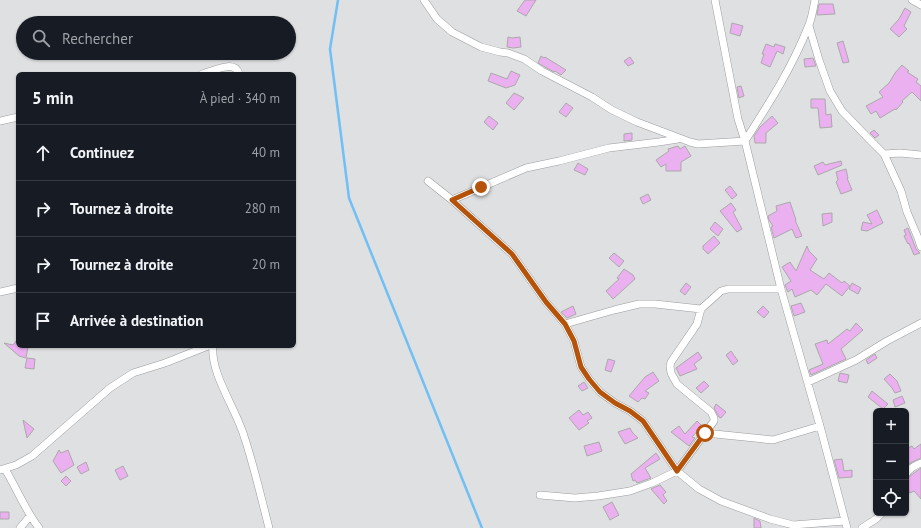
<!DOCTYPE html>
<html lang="fr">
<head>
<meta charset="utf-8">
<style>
	body { margin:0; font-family:"PT Sans",sans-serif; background:#20242c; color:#f1f3f6 }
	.controls { position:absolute; right:12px; bottom:12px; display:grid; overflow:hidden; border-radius:6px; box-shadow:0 1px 3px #0004 }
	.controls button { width:36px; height:36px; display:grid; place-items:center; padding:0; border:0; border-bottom:1px solid #363941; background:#171b24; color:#f1f3f6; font:20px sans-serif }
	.stop { position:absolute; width:12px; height:12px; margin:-9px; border:3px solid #b45309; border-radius:50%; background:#fff }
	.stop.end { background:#b45309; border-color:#fff; box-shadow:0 1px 4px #0008 }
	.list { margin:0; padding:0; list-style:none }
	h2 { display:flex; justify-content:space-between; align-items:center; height:52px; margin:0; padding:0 16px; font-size:17px }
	h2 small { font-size:13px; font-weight:400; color:#9ea1a6 }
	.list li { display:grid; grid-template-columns:26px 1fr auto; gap:12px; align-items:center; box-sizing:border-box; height:56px; padding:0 16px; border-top:1px solid #363941 }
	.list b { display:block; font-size:15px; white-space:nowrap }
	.list em { font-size:13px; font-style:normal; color:#9ea1a6 }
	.icon { flex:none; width:22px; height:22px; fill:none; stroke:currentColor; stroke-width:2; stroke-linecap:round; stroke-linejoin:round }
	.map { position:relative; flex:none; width:921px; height:528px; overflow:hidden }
	.search { position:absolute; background:#171b24; box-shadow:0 1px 3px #0004; left:16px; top:16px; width:280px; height:44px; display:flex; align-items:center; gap:10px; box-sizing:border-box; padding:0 14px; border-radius:22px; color:#9ea1a6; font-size:15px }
	.panel { position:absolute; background:#171b24; box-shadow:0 1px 3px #0004; left:16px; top:72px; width:280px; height:276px; border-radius:6px }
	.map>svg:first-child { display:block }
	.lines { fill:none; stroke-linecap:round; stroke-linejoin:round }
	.stream { stroke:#71bff4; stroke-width:2.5 }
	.building { fill:#ebb0ef; stroke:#aba9ab }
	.street-casing { stroke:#9b9c9e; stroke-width:8 }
	.street { stroke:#fff; stroke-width:7 }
	.route { stroke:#b45309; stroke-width:5 }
</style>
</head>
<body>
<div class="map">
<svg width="921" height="528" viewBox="0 0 921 528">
	<rect width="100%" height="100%" fill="#dee0e2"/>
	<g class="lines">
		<path class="stream" d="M 338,0 L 330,49 L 349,198 L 482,528"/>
	</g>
	<path class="building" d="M 525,0 L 536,0 L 526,16 L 517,11 Z
		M 819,4 L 833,4 L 835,14 L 817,15 Z
		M 905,8 L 911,12 L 904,26 L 907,29 L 899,37 L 890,29 L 899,19 Z
		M 732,23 L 743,26 L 740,36 L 730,33 Z
		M 508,37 L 512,38 L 520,37 L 521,47 L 513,48 L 507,47 Z
		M 843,41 L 849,62 L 843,63 L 837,43 Z
		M 766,44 L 774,47 L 775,44 L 785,47 L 783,54 L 777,51 L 770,67 L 761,63 L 764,54 L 762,54 Z
		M 541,56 L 544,58 L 545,57 L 566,70 L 561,75 L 555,71 L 554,72 L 545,67 L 538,63 Z
		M 630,57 L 634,63 L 628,66 L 624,61 Z
		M 813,58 L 816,66 L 805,67 L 804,59 Z
		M 902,65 L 909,71 L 907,72 L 918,79 L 916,82 L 921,86 L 921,101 L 912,92 L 902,101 L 903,102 L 896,110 L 895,109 L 880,118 L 876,111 L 871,114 L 866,106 L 883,97 L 879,92 L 889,83 L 895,73 Z
		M 511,71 L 520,75 L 515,85 L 506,88 L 488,81 L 491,73 L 507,79 Z
		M 741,86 L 744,96 L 739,98 L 737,87 Z
		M 514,93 L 524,98 L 514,110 L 506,103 Z
		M 811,99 L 825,99 L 826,115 L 831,114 L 832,127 L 820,128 L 818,108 L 811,108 Z
		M 566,103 L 573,108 L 566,117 L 559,112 Z
		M 489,116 L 498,123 L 493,130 L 484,122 Z
		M 772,116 L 778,123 L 766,133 L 766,143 L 755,143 L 754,136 L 760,127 Z
		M 874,130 L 879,135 L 875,138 L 870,133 Z
		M 632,133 L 632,140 L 624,141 L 624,134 Z
		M 678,146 L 680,149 L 685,146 L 691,156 L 681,162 L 681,171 L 666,171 L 666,164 L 661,167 L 656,160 L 669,151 L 668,149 Z
		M 841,161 L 842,165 L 818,175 L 814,166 L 823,162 L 825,165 Z
		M 578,163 L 588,169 L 585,175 L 574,170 Z
		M 846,169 L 848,178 L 847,178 L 852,190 L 841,194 L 836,182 L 838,180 L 836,172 Z
		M 730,186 L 737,195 L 732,199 L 725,190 Z
		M 648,194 L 651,200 L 643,204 L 640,198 Z
		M 790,202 L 796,220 L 795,220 L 802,236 L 796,238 L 792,229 L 774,238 L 771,227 L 773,226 L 769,220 L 768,216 L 777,211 L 776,206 Z
		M 731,203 L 736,210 L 733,212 L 742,229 L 737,232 L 720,211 Z
		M 877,210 L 883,223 L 867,231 L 861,230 L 863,222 L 872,224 L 867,215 Z
		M 832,213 L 832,222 L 823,226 L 822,214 Z
		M 715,222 L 723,229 L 718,236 L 710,229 Z
		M 908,228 L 916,249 L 920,253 L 914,255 L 909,243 L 908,244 L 904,236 L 906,235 L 904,230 Z
		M 714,236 L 720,243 L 708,254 L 703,249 L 703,246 Z
		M 807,246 L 809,251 L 817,259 L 810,270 L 824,279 L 829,273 L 842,283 L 844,281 L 850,286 L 842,296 L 826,284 L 817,295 L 811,290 L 795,297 L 792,289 L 788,292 L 785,285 L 791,281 L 782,267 L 790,262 L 796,271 Z
		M 614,253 L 624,261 L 619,267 L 609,258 Z
		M 624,269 L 633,275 L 635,279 L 613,299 L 606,291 L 619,279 L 617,278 Z
		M 686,283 L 691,287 L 685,295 L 680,291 Z
		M 852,283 L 861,288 L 858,294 L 849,289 Z
		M 801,303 L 805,312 L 794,316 L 791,306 Z
		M 573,306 L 576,314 L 567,318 L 561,312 Z
		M 763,306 L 769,312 L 764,318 L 757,312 Z
		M 856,323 L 863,330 L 841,349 L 846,359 L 811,375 L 809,370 L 823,364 L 815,344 L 827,340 L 828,344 L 847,329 L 850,331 Z
		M 16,341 L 18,343 L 18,346 L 28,347 L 26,358 L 19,356 L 4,343 L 13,345 Z
		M 731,351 L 738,361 L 733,365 L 726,355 Z
		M 698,352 L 702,358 L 694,364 L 697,369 L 680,376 L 676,368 Z
		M 875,354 L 877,358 L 868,364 L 866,360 Z
		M 27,358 L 35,359 L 34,369 L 25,368 Z
		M 608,359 L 615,361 L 611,372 L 605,370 Z
		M 653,372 L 659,381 L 645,391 L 649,393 L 645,399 L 642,398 L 638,402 L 629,396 L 645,377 Z
		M 840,373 L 849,375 L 847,383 L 838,381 Z
		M 890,374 L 897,381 L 901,391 L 895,393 L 892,388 L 884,379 Z
		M 704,381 L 709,386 L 701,393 L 696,388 Z
		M 584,382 L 588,388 L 582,391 L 578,386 Z
		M 872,391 L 888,404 L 883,409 L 868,397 Z
		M 902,396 L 905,403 L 895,407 L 893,400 Z
		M 716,404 L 726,412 L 721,418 L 719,417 L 714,408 Z
		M 579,410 L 583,415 L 588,412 L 592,418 L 587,421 L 589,423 L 579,430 L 569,418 Z
		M 23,420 L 34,429 L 27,438 Z
		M 697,421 L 702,426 L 692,437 L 695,438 L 689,446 L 671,432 L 679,426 L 685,434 Z
		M 630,428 L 632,432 L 638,438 L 625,444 L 618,432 Z
		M 599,442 L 602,451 L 587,456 L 584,446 Z
		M 921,444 L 921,458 L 912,462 L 906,466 L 906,449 L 912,446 L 914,449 Z
		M 59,450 L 61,453 L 68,450 L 74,465 L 61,473 L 53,461 Z
		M 656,453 L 660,459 L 645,468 L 651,478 L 637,483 L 635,480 L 633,481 L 631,474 Z
		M 842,459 L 844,471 L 852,470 L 852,477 L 839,478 L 834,460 Z
		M 86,462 L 89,470 L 81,474 L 77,467 Z
		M 123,466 L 128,476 L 120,480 L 115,470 Z
		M 921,468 L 921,499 L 914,491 L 910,493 L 906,488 L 906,479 L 908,478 L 914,473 Z
		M 66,476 L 71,481 L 66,486 L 61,481 Z
		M 660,485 L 666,492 L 663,495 L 667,501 L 664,504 L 651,489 Z
		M 612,502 L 619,515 L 610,520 L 603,507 Z
		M 0,512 L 9,512 L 9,519 L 0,519 Z
		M 754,518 L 760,521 L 761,528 L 754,528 Z"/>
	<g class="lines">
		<defs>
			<path id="street" d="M 424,0 L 437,19 L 452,32 L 481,47 L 500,52 L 508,53 L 524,59 L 542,71 L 592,97 L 612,110 L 637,122 L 690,142 L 698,144 L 745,141 C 768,105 792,68 808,27 C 812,19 813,9 815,0
				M 715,0 L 738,119 L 745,141 L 781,289 L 820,426 L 847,528
				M 912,0 L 921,5
				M 809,26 L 819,60 L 830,91 L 842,111 L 869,139 L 884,154 L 901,191 L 907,212 L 918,238 L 921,247
				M 202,74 C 213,71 235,59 239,74
				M 0,121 L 18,117
				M 884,154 L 900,153 L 921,155
				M 428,181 L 452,200 L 512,254 L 546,302 L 565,324 L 574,341 L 581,367 L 589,379 L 600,392 L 615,403 L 630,411 L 643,421 L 677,471 L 699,489 L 721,501 L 770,519 L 793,525 L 845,521
				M 452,200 L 526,168 L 559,161 L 609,148 L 659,142 L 678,139
				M 0,292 L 18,288
				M 565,324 L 614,310 L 639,304 L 655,304 L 701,309
				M 213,346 C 210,373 236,409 244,436 C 254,466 261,497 269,528
				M 808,382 L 856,360 L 887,341 L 921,323
				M 705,433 L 773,440 L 820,426
				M 5,469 C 17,489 25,510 39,528
				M 0,470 L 16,465 L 32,456 L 110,388 L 133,373 L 165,363 L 208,346
				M 906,474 C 910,468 914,466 921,463
				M 540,495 L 575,498 L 598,496 L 630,491 L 652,483 L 677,471 L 714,421 L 714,418 L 711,412 L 677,384 L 671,373 L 670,366 L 671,362 L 697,324 L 701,309 L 721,291 L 728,289 L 781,289
				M 20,528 L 30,516
				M 862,528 L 876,519 L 882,513"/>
		</defs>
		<use href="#street" class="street-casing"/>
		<use href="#street" class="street"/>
	</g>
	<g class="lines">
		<path class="route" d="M 481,187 L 452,200 L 512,254 L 546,302 L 565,324 L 574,341 L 581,367 L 589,379 L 600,392 L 615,403 L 630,411 L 643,421 L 677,471 L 705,433"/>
	</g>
</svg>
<div class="controls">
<button>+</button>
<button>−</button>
<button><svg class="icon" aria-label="locate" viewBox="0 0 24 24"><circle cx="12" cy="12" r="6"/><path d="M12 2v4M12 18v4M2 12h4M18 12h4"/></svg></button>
</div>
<div class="stop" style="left:705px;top:433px"></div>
<div class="stop end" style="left:481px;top:187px"></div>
<div class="search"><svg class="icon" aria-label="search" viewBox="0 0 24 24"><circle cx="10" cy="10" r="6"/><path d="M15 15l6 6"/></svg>Rechercher</div>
<section class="panel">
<h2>5 min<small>À pied · 340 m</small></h2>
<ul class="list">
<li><svg class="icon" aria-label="ahead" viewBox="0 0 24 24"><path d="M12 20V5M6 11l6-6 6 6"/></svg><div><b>Continuez</b></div><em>40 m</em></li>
<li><svg class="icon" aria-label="right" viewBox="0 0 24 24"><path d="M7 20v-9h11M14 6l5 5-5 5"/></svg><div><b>Tournez à droite</b></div><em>280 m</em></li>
<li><svg class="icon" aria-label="right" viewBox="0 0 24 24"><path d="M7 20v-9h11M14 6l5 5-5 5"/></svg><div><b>Tournez à droite</b></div><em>20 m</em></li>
<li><svg class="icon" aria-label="arrive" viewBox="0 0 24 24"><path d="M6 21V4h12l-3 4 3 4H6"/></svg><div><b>Arrivée à destination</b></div></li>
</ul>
</section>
</div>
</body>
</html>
